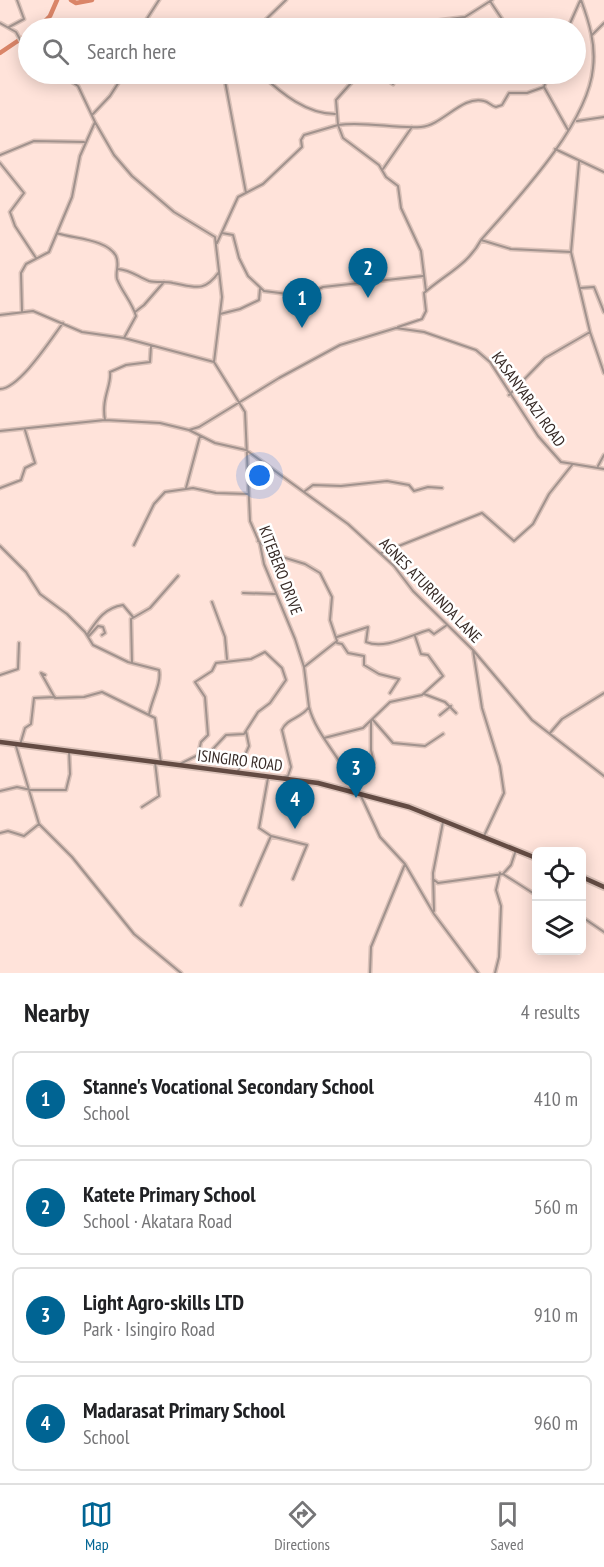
<!DOCTYPE html>
<html lang="en">
<head>
<meta charset="utf-8">
<style>
	body { margin:0; font-family:"PT Sans Narrow",sans-serif; background:#f2f2f2; color:#202124 }
	.controls { position:absolute; right:18px; bottom:18px; display:grid; overflow:hidden; border-radius:9px; box-shadow:0 3px 15px #0003 }
	.controls button { width:54px; height:54px; display:grid; place-items:center; padding:0; border:0; border-bottom:2px solid #e0e0e0; background:#fff; color:#202124; font:30px sans-serif }
	.you { position:absolute; left:260px; top:476px; width:21px; height:21px; margin:-15px; border:4px solid #fff; border-radius:50%; background:#1a73e8; box-shadow:0 0 0 9px #1a73e833 }
	.badge { display:grid; place-items:center; width:39px; height:39px; border-radius:50%; background:#006493; color:#fff; font-size:20px; font-weight:700 }
	.pin { position:absolute; translate:-50% -50px; filter:drop-shadow(0 2px 3px #0008) }
	.pin::after { content:''; position:absolute; top:32px; width:21px; height:18px; background:inherit; clip-path:polygon(0 0,100% 0,50% 100%) }
	.list { margin:0; padding:0; list-style:none }
	h2 { display:flex; justify-content:space-between; align-items:center; height:78px; margin:0; padding:0 24px; font-size:26px }
	h2 small { font-size:20px; font-weight:400; color:#757577 }
	.list li { display:grid; grid-template-columns:39px 1fr auto; gap:18px; align-items:center; box-sizing:border-box; height:96px; margin:0 12px 12px; padding:0 12px; border:2px solid #e0e0e0; border-radius:9px }
	.list b { display:block; font-size:22px; white-space:nowrap }
	.list p { margin:0; font-size:20px; white-space:nowrap; color:#757577 }
	.list em { font-size:20px; font-style:normal; color:#757577 }
	.icon { flex:none; width:33px; height:33px; fill:none; stroke:currentColor; stroke-width:2; stroke-linecap:round; stroke-linejoin:round }
	.map { position:relative; flex:none; width:604px; height:973px; overflow:hidden }
	.search { position:absolute; background:#fff; box-shadow:0 3px 15px #0003; left:18px; right:18px; top:18px; height:66px; display:flex; align-items:center; gap:15px; box-sizing:border-box; padding:0 21px; border-radius:33px; color:#757577; font-size:22px }
	.sheet { height:510px; background:#fff }
	nav { display:flex; justify-content:space-around; align-items:center; box-sizing:border-box; height:84px; border-top:2px solid #e0e0e0; background:#fff; font-size:16px; color:#757577 }
	nav a { display:grid; justify-items:center; gap:3px }
	nav .on { color:#006493 }
	.map>svg:first-child { display:block }
	.lines { fill:none; stroke-linecap:round; stroke-linejoin:round }
	.river { stroke:#da8568; stroke-width:4.5 }
	.street-casing { stroke:#dbc2b9; stroke-width:5 }
	.primary-casing { stroke:#dbc2b9; stroke-width:8 }
	.street { stroke:#a1928d; stroke-width:2 }
	.primary { stroke:#634b43; stroke-width:4.5 }
	.labels { text-anchor:middle; stroke-width:5; stroke-linejoin:round; paint-order:stroke }
	.street-label { font-size:16px; fill:#362925; stroke:#fff }
</style>
</head>
<body>
<div class="map">
<svg width="604" height="973" viewBox="0 0 604 973">
	<rect width="100%" height="100%" fill="#ffe3da"/>
	<g class="lines">
		<path class="river" d="M 71,0 L 76,3 L 92,0
			M 38,28 L 50,16 L 57,0
			M 0,53 L 28,34"/>
		<defs>
			<path id="street" d="M 490,1 L 508,28
				M 0,23 L 16,32 L 28,54
				M 9,27 L 24,19 L 17,0
				M 141,28 L 159,0
				M 257,28 L 286,0
				M 301,28 L 310,22
				M 327,28 L 328,28
				M 412,28 L 427,22 L 465,17 L 492,0
				M 568,28 L 580,1
				M 592,35 L 604,23
				M 52,74 L 60,74 L 78,86 L 95,122 L 114,155 L 132,176 L 174,212 L 215,237 L 222,297 L 214,362 L 245,412 L 250,521 L 260,544 L 264,564 L 295,639 L 304,667 L 309,707 C 302,718 287,718 282,730 L 291,767 L 288,776 L 284,777
				M 378,74 L 393,84
				M 548,74 L 544,87 L 568,130
				M 262,75 C 282,94 307,114 335,114
				M 165,78 L 178,74
				M 121,80 L 235,81 L 265,74
				M 225,81 L 246,193
				M 92,115 L 110,96 L 124,74
				M 577,121 L 604,117
				M 555,149 L 604,172
				M 0,155 L 34,141 L 84,142
				M 0,163 L 24,193 L 10,212 L 15,226 L 36,258
				M 383,169 L 412,127
				M 57,233 C 74,239 107,239 116,256 C 120,265 115,271 117,279 C 122,292 132,302 136,316 L 124,338
				M 222,233 L 233,235 L 239,258 L 248,276 L 264,291 L 304,296 L 323,287 L 423,276
				M 481,240 L 511,249 L 571,252 L 590,332 L 604,373
				M 217,243 L 238,197 L 263,184 L 302,147 L 301,140 L 304,135 L 338,125 L 336,100 L 359,74
				M 571,252 L 579,162
				M 118,269 C 131,270 138,277 149,281 C 157,283 165,281 173,283 C 195,287 204,293 219,272
				M 580,288 L 594,287 L 604,312
				M 426,291 L 421,251 L 401,208 L 398,186 L 386,177 L 379,165 L 343,138 L 338,125 C 366,121 394,129 421,127 C 443,125 462,95 484,101 C 489,102 491,106 496,107 L 502,105 L 509,93 L 527,93 L 544,87
				M 22,311 L 21,273 L 26,264 L 49,252 L 72,197 L 80,156 L 95,122
				M 135,312 L 144,305 L 164,282
				M 220,314 L 240,309 L 259,300 L 260,289
				M 0,315 L 33,311 L 82,332 L 124,338 L 214,362
				M 398,327 L 422,319 L 426,311 L 424,293 C 444,275 468,265 481,240 C 518,198 588,124 593,68 C 596,44 589,22 581,0
				M 0,389 C 20,388 51,339 63,323
				M 509,395 L 545,358 L 590,332
				M 105,420 C 101,398 112,385 110,372 L 126,365 L 150,362 L 151,346
				M 189,430 L 215,443 L 246,450 L 348,524 L 394,566 L 413,591 L 473,650 L 532,720 L 604,776
				M 0,431 L 105,420 L 160,423 L 189,430 L 199,427 L 279,378 L 340,345 L 396,328 L 424,332 L 476,350 L 490,362 L 538,436 L 561,462 L 604,469
				M 598,466 L 604,455
				M 0,488 L 21,480 L 25,468 L 35,463 L 25,430
				M 186,488 L 200,436
				M 305,491 L 313,485 L 341,486 L 387,481 L 409,485 L 414,491 L 428,487 L 442,488
				M 258,541 L 279,556 L 305,564 L 320,573 L 332,597 L 330,620 L 337,641 L 304,667
				M 134,545 L 154,504 L 165,492 L 193,488 L 216,493 L 248,494
				M 0,546 L 26,572 L 40,594 L 67,614 L 85,632 L 93,645 L 128,662 L 159,670 C 162,683 151,701 149,715
				M 381,553 L 482,513 L 514,541 L 533,524 L 549,494 L 572,465
				M 243,593 L 275,594
				M 212,602 L 225,637 L 227,659
				M 87,635 C 97,620 104,608 123,605 L 133,617
				M 88,637 L 98,626 L 103,627 L 105,633 L 102,635
				M 337,637 L 368,627 L 366,642 C 385,650 410,635 429,630 L 434,634 L 447,625
				M 337,643 L 342,644 L 348,653 L 364,656 L 364,665 L 379,674 L 399,679 L 390,693
				M 473,650 L 482,708 L 500,766 L 504,793 L 484,836
				M 132,663 L 131,619 L 150,608 L 178,576
				M 0,675 L 18,669 L 19,643
				M 45,675 L 41,673 L 55,698 L 84,697 L 102,692 L 155,718 L 161,763
				M 424,694 L 445,702 L 456,713
				M 309,707 C 317,738 345,760 353,790
				M 440,715 L 451,706
				M 373,720 L 393,743 L 425,746 L 443,734
				M 550,733 L 562,719 L 604,693
				M 324,738 L 363,728 L 390,702 L 422,695 L 443,676 L 428,655 L 421,654 L 415,636
				M 20,745 L 25,728 L 31,724 L 34,698 L 55,697
				M 16,746 L 39,824 L 72,857 L 134,934 L 181,973
				M 180,764 L 198,755 L 201,742 L 208,735 L 205,697 L 195,682 L 212,671 L 216,663 L 251,659 L 265,652 L 282,668 L 286,680 L 270,703 L 258,712 L 244,734 L 226,735 L 212,750 L 198,755
				M 238,771 L 249,746 L 246,731
				M 268,778 L 259,828 L 271,836 L 307,845 L 293,879
				M 351,784 L 368,773 L 374,763 L 371,750 L 371,721
				M 0,791 L 17,787 L 31,790 L 66,790 L 70,774 L 69,751
				M 361,796 L 380,837 L 405,864 L 434,914 L 478,973
				M 142,807 L 159,796 L 155,762
				M 0,833 L 8,831 L 24,836 L 39,824
				M 503,874 L 536,895
				M 433,879 L 438,883 L 503,874 L 511,865 L 516,850
				M 241,905 L 271,836
				M 434,911 L 433,873 L 443,822
				M 582,917 L 604,932
				M 370,973 L 371,947 L 405,864
				M 495,973 L 499,957 L 501,906 L 496,890 L 500,873"/>
			<path id="primary" d="M 0,742 L 318,783 L 409,807 L 536,858
				M 582,877 L 604,887"/>
		</defs>
		<use href="#street" class="street-casing"/>
		<use href="#primary" class="primary-casing"/>
		<use href="#street" class="street"/>
		<use href="#primary" class="primary"/>
	</g>
	<g class="labels">
		<g class="street-label">
			<text transform="translate(529 399) rotate(54)" y="6">KASANYARAZI ROAD</text>
			<text transform="translate(281 570) rotate(69)" y="6">KITEBERO DRIVE</text>
			<text transform="translate(431 590) rotate(46)" y="6">AGNES ATURRINDA LANE</text>
			<text transform="translate(240 760) rotate(7)" y="6">ISINGIRO ROAD</text>
		</g>
	</g>
</svg>
<div class="controls">
<button><svg class="icon" aria-label="locate" viewBox="0 0 24 24"><circle cx="12" cy="12" r="6"/><path d="M12 2v4M12 18v4M2 12h4M18 12h4"/></svg></button>
<button><svg class="icon" aria-label="layers" viewBox="0 0 24 24"><path d="M12 4l9 5-9 5-9-5zM3 14l9 5 9-5"/></svg></button>
</div>
<div class="you"></div>
<div class="pin badge" style="left:302px;top:328px">1</div>
<div class="pin badge" style="left:368px;top:298px">2</div>
<div class="pin badge" style="left:356px;top:798px">3</div>
<div class="pin badge" style="left:295px;top:829px">4</div>
<div class="search"><svg class="icon" aria-label="search" viewBox="0 0 24 24"><circle cx="10" cy="10" r="6"/><path d="M15 15l6 6"/></svg>Search here</div>
</div>
<section class="sheet">
<h2>Nearby<small>4 results</small></h2>
<ul class="list">
<li><span class="badge">1</span><div><b>Stanne's Vocational Secondary School</b><p>School</p></div><em>410 m</em></li>
<li><span class="badge">2</span><div><b>Katete Primary School</b><p>School · Akatara Road</p></div><em>560 m</em></li>
<li><span class="badge">3</span><div><b>Light Agro-skills LTD</b><p>Park · Isingiro Road</p></div><em>910 m</em></li>
<li><span class="badge">4</span><div><b>Madarasat Primary School</b><p>School</p></div><em>960 m</em></li>
</ul>
</section>
<nav>
<a class="on"><svg class="icon" aria-label="map" viewBox="0 0 24 24"><path d="M3 6l6-2 6 2 6-2v14l-6 2-6-2-6 2zM9 4v14M15 6v14"/></svg>Map</a>
<a><svg class="icon" aria-label="directions" viewBox="0 0 24 24"><path d="M12 3l9 9-9 9-9-9zM9 14v-3h6M13 9l2 2-2 2"/></svg>Directions</a>
<a><svg class="icon" aria-label="saved" viewBox="0 0 24 24"><path d="M7 4h10v16l-5-4-5 4z"/></svg>Saved</a>
</nav>
</body>
</html>
